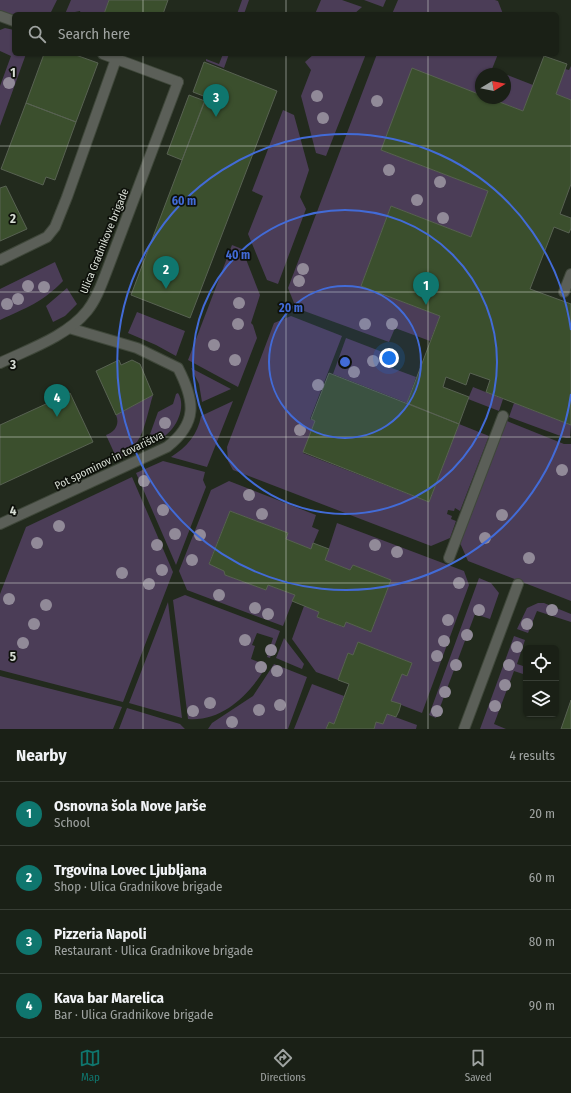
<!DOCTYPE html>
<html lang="en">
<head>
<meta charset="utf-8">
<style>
	body { margin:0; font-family:"Fira Sans Condensed",sans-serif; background:#272d23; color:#f1f3f6 }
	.controls { position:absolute; right:12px; bottom:12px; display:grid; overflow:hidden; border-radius:6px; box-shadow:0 1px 3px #0004 }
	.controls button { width:36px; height:36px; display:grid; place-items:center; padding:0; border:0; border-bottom:1px solid #383e35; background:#1a2016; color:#f1f3f6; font:20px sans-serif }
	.compass { position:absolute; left:475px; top:68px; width:36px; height:36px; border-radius:50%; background:#1a2016; box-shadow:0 1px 3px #0004; rotate:80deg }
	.you { position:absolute; left:389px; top:358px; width:14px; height:14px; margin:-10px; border:3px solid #fff; border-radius:50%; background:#1a73e8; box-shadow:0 0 0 6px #1a73e833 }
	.badge { display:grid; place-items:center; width:26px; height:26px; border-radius:50%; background:#0f766e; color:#fff; font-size:13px; font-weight:700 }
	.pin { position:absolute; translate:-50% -33px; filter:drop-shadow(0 1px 2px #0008) }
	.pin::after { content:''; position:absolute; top:21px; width:14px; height:12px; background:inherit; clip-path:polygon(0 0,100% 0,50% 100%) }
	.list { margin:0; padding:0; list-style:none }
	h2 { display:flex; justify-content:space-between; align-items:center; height:52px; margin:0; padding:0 16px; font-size:17px }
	h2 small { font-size:13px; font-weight:400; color:#9fa3a1 }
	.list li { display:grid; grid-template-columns:26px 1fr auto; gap:12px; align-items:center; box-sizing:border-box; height:64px; padding:0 16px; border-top:1px solid #383e35 }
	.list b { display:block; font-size:15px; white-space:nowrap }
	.list p { margin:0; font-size:13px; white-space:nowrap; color:#9fa3a1 }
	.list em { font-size:13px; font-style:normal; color:#9fa3a1 }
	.icon { flex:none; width:22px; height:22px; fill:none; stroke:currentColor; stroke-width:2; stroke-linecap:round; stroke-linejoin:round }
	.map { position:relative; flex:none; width:571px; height:729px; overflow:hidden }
	.search { position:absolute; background:#1a2016; box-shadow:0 1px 3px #0004; left:12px; right:12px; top:12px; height:44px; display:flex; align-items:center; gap:10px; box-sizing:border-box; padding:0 14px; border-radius:6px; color:#9fa3a1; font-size:15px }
	.sheet { height:308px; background:#1a2016 }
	nav { display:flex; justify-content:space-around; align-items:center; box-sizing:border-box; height:56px; border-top:1px solid #383e35; background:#1a2016; font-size:11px; color:#9fa3a1 }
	nav a { display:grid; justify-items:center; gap:2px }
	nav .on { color:#0f766e }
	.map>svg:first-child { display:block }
	.green { fill:#4b3d57 }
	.building { fill:#3b4f2d; stroke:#586252 }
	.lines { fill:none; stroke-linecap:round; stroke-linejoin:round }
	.lane-casing { stroke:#3f473a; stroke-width:12 }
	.street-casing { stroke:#3f473a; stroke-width:12 }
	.lane { stroke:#5b5f58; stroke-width:10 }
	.street { stroke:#5b5f58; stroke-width:10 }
	.tree { fill:#918a98 }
	.grid { fill:none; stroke:#d7ddd4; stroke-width:1; stroke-opacity:0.55 }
	.ring { fill:none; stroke:#426bd7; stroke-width:2 }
	.labels { text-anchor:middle; stroke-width:3.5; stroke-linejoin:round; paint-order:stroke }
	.street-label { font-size:11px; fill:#d7ddd4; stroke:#0e110b }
	.grid-label { font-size:13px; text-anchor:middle; font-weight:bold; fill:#d7ddd4; stroke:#0e110b; stroke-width:3.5; stroke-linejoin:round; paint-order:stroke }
	.centre { fill:#426bd7; stroke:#0e110b; stroke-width:2 }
	.ring-label { font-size:12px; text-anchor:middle; font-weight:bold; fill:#426bd7; stroke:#0e110b; stroke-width:3.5; stroke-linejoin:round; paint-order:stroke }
</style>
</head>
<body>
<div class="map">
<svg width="571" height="729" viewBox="0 0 571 729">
	<rect width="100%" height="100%" fill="#222a1d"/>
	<path class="green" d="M 0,0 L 57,0 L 50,14 L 14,15 L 0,11 Z
		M 71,0 L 109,0 L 104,14 L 81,14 L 80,11 L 65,14 Z
		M 242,0 L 249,0 L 244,14 L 237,14 Z
		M 321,0 L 342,0 L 362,7 L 354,14 L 315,14 Z
		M 364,0 L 386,0 L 383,7 Z
		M 398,0 L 495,0 L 498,1 L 503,14 L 392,14 Z
		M 5,28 L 14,30 L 14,54 L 26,54 L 0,126 L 0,86 L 11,56 L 0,51 L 0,30 Z
		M 223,54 L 229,54 L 224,68 L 206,61 L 206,59 L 219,64 Z
		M 314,54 L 366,54 L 326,156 L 316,153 L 301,96 L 311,70 L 305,62 Z
		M 377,54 L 498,54 L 492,69 L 533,85 L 523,111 L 489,98 L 505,98 L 505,74 L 481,74 L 481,95 L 412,69 L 381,150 L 488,191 L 471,237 L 391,206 L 361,286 L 440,316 L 430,341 L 395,328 L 389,342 L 296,308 L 288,288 Z
		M 571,66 L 571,100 L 556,94 L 565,69 L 569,70 Z
		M 283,110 L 294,115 L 309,170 L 300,197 L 306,209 L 278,284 L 267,280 L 248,234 L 263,196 L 252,191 Z
		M 232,245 L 242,249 L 260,295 L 251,323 L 253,325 L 257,338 L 238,387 L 188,360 Z
		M 55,262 L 63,281 C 43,302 26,308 0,320 L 0,289 Z
		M 67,288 L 77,304 L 65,316 L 53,322 L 46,306 Z
		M 137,312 L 185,331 L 176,356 L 156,345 L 128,333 Z
		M 291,316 L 342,336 L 310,419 L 315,421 L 303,453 L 429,502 L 459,424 L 489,436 L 460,511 L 455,508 L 454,511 L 448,510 L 447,514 L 452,516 L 451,519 L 456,521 L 450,538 L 431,546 L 233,470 L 228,461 L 227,447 L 274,323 Z
		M 346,338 L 385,353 L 381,364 L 416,377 L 407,403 L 333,374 Z
		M 191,368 L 231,389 L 202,402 L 199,384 Z
		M 473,387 L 503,399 L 499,411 L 468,399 Z
		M 178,393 C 189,410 170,443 149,441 L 149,437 L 158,412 L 173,404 L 176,394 Z
		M 153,395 C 145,421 144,447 117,459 L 106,435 C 115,432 120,424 116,415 Z
		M 233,401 L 207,467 L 171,457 C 187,447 198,434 201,416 Z
		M 514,403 L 571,425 L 570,438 L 566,438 L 509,417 Z
		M 507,421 L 564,444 L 571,444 L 571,601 L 468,561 L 460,543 Z
		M 163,461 L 205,472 L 203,480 L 206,487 L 176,565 L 136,473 Z
		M 132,477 L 173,572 L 123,702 L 0,670 L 0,594 L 26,527 Z
		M 229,481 L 316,515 L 312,527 L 319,530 L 311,549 L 286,539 L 288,533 L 230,511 L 209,563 L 224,571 L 225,575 L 266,590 L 268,585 L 295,595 L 283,626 L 187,590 L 179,571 L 211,490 Z
		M 337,523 L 464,571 L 469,585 L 422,713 L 391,701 L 402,674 L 407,675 L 412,663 L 358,642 L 353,655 L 348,653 L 338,680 L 316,672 L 292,639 L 304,606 L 319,612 L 317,617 L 343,627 L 346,622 L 371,632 L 391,580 L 353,565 L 350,570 L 325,560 Z
		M 479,578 L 491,583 L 499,593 L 490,619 L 475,614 L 436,718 L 429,715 Z
		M 185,595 L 280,631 L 270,658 L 267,657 L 273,638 L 257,633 L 252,645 L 255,646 L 251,659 L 267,665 C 251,693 223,722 188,719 L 173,600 Z
		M 168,602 L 182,718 L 129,703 Z
		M 538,603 L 544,603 L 571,614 L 571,622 L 537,611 L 528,633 L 517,629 L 527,608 Z
		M 514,636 L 525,640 L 517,664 L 526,667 L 526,675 L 514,671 L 494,724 L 506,729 L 480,729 Z
		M 284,638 L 304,664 L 302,669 L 276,658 Z
		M 274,664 L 307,677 L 288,729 L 208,729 L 212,723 L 253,696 Z
		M 0,676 L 122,707 L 113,729 L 0,729 Z
		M 312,684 L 344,696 L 334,724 L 329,722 L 326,729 L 294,729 Z
		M 127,708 L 180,724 L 185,729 L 119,729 Z
		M 387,714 L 417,725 L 416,729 L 374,729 L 376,722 L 383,724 Z"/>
	<path class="building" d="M 109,0 L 168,0 L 163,14 L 104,14 Z
		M 44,54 L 73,54 L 98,63 L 76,122 L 26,103 Z
		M 544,56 L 567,64 L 556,94 L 571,100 L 571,184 L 560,214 L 571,218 L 571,228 L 569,233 L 554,227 L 530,289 L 571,304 L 571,425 L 486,392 L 490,380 L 470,373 L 466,385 L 446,377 L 443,387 L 469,397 L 459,424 L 407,403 L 440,316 L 361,286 L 391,206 L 471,237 L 488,191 L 381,150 L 412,68 L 481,95 L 481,98 L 489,98 L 523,111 Z
		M 204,62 L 277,91 L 190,318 L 131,295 L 206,97 L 193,92 Z
		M 189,95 L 205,101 L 182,160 L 167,154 Z
		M 26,103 L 76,122 L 55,180 L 46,177 L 43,185 L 1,169 Z
		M 6,186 L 27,229 L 0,241 L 0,188 Z
		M 119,360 L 121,365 L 132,360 L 140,364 L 153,395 L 116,415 L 96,371 Z
		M 329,373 L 459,424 L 429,502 L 303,452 L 315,421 L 311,419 Z
		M 70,393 L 93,442 L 0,485 L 0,425 Z
		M 230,511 L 288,533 L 286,539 L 311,549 L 313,543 L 329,549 L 325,560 L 350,570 L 353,565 L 391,580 L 371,632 L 346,622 L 344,627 L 317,617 L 319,612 L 292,601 L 295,595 L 268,585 L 266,590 L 225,575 L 224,571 L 209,564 Z
		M 358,642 L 412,663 L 407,676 L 402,674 L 391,701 L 401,704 L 399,711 L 396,717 L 387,714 L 383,724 L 376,722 L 374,729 L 326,729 L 329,722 L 334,724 L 349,684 L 338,680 L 348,653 L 353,655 Z
		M 571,700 L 571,729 L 561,729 Z"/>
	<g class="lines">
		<defs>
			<path id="lane" d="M 0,16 L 14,21
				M 103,54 L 178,82
				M 0,260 L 47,237 L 55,227 L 67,197 L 116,59
				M 564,292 L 571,274
				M 0,524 L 167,447 C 198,423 195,401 178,368 L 137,348 L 69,328
				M 449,558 L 503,416
				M 464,729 L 518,584"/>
			<path id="street" d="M 0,363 C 29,349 66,337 87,311 C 96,300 101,286 106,273 L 178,82"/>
		</defs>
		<use href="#lane" class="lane-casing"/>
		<use href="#street" class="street-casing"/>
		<use href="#lane" class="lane"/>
		<use href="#street" class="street"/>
	</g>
	<g class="tree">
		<circle cx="9" cy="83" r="6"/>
		<circle cx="317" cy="96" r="6"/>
		<circle cx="377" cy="101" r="6"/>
		<circle cx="323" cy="118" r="6"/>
		<circle cx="389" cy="170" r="6"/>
		<circle cx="440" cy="182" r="6"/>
		<circle cx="417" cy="200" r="6"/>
		<circle cx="443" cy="218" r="6"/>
		<circle cx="303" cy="269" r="6"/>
		<circle cx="299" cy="281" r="6"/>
		<circle cx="28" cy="286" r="6"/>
		<circle cx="44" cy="287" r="6"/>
		<circle cx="18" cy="299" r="6"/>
		<circle cx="239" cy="303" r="6"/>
		<circle cx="7" cy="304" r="6"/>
		<circle cx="238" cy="324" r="6"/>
		<circle cx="365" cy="324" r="6"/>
		<circle cx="392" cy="324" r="6"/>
		<circle cx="214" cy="345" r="6"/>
		<circle cx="235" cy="360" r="6"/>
		<circle cx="373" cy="361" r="6"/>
		<circle cx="354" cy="372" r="6"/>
		<circle cx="318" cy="385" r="6"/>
		<circle cx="165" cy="423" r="6"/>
		<circle cx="300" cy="430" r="6"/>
		<circle cx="562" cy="470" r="6"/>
		<circle cx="144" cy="481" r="6"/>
		<circle cx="249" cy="495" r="6"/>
		<circle cx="163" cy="510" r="6"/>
		<circle cx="262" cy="514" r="6"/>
		<circle cx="502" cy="515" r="6"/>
		<circle cx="59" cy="526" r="6"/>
		<circle cx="175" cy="534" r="6"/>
		<circle cx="200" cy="535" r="6"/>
		<circle cx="485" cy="538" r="6"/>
		<circle cx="37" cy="543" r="6"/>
		<circle cx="157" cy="545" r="6"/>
		<circle cx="375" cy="545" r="6"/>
		<circle cx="397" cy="552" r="6"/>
		<circle cx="529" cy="558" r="6"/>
		<circle cx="192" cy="560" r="6"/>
		<circle cx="162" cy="570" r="6"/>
		<circle cx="122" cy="573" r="6"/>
		<circle cx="459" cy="583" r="6"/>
		<circle cx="149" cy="584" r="6"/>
		<circle cx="219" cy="595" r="6"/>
		<circle cx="9" cy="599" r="6"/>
		<circle cx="46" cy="605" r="6"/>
		<circle cx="255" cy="608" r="6"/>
		<circle cx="479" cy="610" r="6"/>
		<circle cx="552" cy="610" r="6"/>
		<circle cx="268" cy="614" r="6"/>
		<circle cx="448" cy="620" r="6"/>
		<circle cx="34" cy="624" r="6"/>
		<circle cx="527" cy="624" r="6"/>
		<circle cx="467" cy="635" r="6"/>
		<circle cx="245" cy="640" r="6"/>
		<circle cx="444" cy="641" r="6"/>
		<circle cx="23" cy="643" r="6"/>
		<circle cx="517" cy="647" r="6"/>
		<circle cx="271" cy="650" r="6"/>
		<circle cx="437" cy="656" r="6"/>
		<circle cx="456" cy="665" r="6"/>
		<circle cx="509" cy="665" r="6"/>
		<circle cx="261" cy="667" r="6"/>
		<circle cx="277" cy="671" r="6"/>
		<circle cx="505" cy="685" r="6"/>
		<circle cx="445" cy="692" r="6"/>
		<circle cx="210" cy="703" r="6"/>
		<circle cx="280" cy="705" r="6"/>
		<circle cx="495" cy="706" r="6"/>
		<circle cx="259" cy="710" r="6"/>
		<circle cx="193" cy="711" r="6"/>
		<circle cx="437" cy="711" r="6"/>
		<circle cx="232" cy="722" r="6"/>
	</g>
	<path class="grid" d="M 143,0 L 143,14M 286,0 L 286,14M 428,0 L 428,14M 143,54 L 143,729M 286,54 L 286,729M 428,54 L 428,729M 0,146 L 571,146M 0,292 L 571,292M 0,437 L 571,437M 0,583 L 571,583"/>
	<circle cx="345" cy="362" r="76" fill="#426bd7" fill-opacity=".12"/>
	<g class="ring">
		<circle cx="345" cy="362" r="76"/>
		<circle cx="345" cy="362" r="152"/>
		<path d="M571 394A228 228 0 1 1 571 330"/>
	</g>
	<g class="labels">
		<g class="street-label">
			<text transform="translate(104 241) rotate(-68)" y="4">Ulica Gradnikove brigade</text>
			<text transform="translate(109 460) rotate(-26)" y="4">Pot spominov in tovarištva</text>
		</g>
	</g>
	<g class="grid-label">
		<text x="13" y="77">1</text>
		<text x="13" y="223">2</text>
		<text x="13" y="369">3</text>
		<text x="13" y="515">4</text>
		<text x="13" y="661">5</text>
	</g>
	<circle cx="345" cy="362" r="6" class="centre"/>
	<g class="ring-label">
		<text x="184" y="205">60 m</text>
		<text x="238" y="259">40 m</text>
		<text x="291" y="312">20 m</text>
	</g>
</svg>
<div class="controls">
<button><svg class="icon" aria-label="locate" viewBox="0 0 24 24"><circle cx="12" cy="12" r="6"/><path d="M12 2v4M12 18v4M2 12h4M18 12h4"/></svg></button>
<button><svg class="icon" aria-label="layers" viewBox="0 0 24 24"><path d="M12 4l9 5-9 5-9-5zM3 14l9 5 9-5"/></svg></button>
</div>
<svg class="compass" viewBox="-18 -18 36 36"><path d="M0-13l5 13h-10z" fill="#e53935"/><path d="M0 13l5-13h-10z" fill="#9fa3a1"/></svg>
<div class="you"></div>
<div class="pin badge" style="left:426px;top:305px">1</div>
<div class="pin badge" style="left:166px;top:289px">2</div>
<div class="pin badge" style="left:216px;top:117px">3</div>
<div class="pin badge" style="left:57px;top:417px">4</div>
<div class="search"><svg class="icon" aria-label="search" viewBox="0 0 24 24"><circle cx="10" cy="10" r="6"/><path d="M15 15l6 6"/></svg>Search here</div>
</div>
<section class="sheet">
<h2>Nearby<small>4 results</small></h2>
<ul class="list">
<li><span class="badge">1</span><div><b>Osnovna šola Nove Jarše</b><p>School</p></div><em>20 m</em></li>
<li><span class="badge">2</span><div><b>Trgovina Lovec Ljubljana</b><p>Shop · Ulica Gradnikove brigade</p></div><em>60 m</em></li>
<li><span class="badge">3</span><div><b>Pizzeria Napoli</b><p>Restaurant · Ulica Gradnikove brigade</p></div><em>80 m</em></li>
<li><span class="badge">4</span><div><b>Kava bar Marelica</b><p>Bar · Ulica Gradnikove brigade</p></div><em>90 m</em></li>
</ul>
</section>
<nav>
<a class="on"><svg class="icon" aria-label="map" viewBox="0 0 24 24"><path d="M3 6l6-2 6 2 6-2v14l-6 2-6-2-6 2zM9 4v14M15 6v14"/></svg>Map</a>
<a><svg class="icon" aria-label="directions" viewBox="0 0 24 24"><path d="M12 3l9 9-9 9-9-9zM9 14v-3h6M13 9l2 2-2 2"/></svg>Directions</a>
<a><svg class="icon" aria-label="saved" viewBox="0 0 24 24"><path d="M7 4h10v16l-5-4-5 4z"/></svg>Saved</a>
</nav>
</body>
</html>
